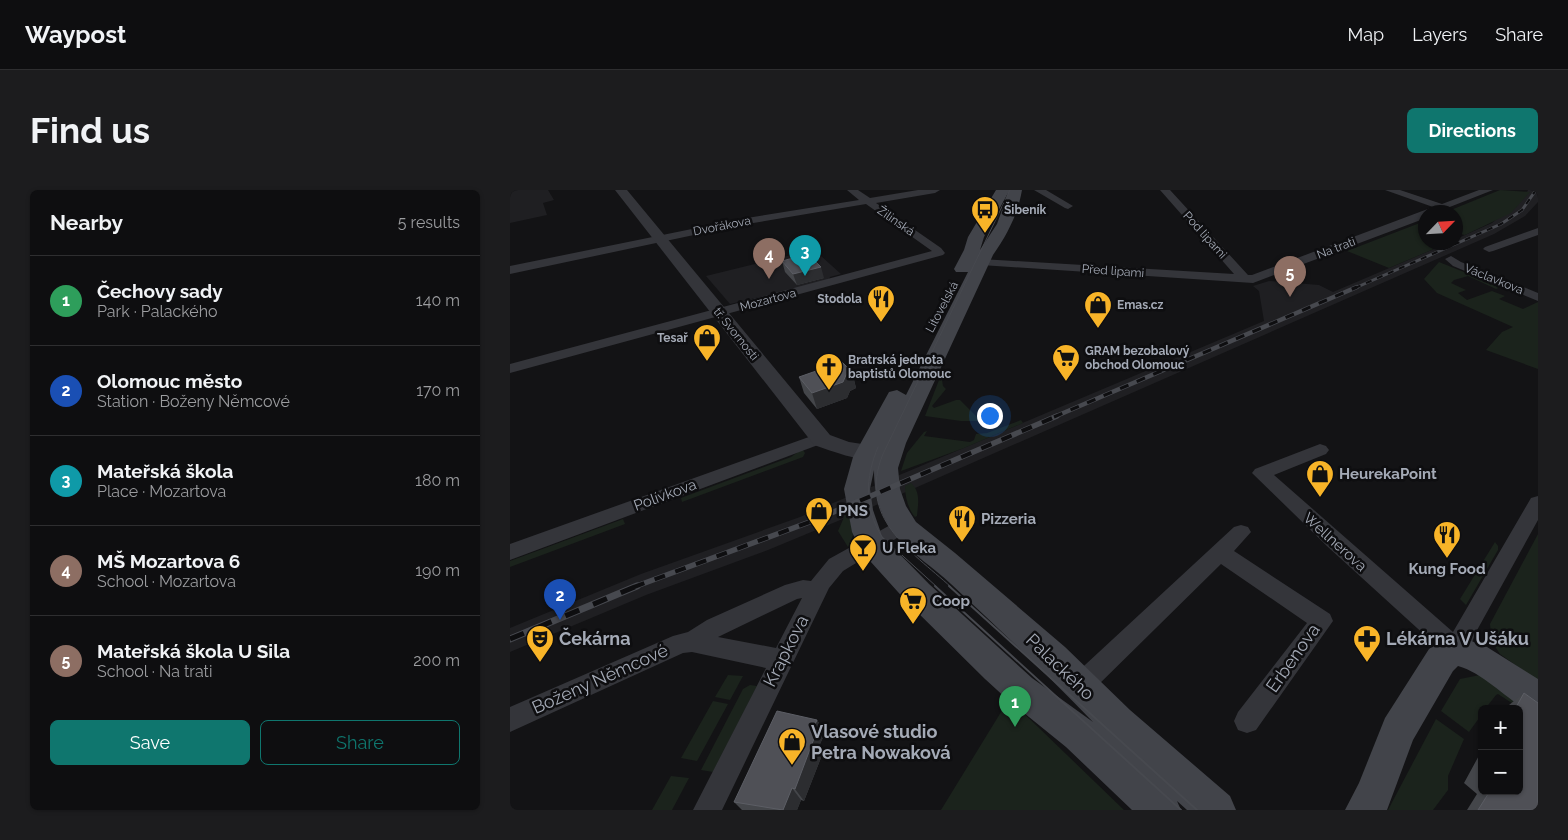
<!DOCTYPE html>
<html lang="en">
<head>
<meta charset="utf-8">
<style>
	body { margin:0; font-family:Raleway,sans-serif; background:#1c1c1e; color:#f1f3f6 }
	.controls { position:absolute; right:15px; bottom:15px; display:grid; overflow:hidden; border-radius:8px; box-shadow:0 1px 4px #0004 }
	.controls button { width:45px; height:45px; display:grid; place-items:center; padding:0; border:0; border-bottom:1px solid #2e2e30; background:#0e0e10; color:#f1f3f6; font:25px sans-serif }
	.compass { position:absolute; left:908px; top:15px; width:45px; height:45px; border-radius:50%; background:#0e0e10; box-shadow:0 1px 4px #0004; rotate:65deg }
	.you { position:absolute; left:479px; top:225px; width:18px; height:18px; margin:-12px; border:4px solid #fff; border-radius:50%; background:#1a73e8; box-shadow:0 0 0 8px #1a73e833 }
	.badge { display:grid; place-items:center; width:32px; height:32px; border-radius:50%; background:#0f766e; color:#fff; font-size:16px; font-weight:700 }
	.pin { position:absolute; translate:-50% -41px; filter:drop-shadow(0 1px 2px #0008) }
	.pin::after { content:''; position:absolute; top:26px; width:18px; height:15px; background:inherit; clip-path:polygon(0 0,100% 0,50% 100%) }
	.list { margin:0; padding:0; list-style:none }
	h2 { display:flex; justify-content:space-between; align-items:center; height:65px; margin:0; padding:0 20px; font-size:21px }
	h2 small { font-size:16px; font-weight:400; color:#9b9c9f }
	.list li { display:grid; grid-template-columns:32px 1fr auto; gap:15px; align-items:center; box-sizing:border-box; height:90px; padding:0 20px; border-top:1px solid #2e2e30 }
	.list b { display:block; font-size:19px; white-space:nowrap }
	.list p { margin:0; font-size:16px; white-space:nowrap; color:#9b9c9f }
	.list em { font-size:16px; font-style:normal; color:#9b9c9f }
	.actions { display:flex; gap:10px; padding:15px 20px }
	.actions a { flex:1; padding:11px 0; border:1px solid #0f766e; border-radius:8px; text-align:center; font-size:18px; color:#0f766e }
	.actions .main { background:#0f766e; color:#fff }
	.map { position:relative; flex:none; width:1028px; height:620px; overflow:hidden; border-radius:8px }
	header { display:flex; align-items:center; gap:30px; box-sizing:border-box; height:70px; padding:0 25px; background:#0e0e10; border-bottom:1px solid #2e2e30 }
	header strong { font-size:24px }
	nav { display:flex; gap:28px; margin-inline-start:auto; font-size:18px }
	.intro { display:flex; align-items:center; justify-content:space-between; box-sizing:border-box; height:120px; padding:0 30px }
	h1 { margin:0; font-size:35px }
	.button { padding:12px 22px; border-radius:8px; background:#0f766e; color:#fff; font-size:18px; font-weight:700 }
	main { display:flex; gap:30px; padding:0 30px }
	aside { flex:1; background:#0e0e10; border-radius:8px; box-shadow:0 1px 4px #0004 }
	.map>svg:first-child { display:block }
	.built { fill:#1f1f22 }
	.green { fill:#1b231c }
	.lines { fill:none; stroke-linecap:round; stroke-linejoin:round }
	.minor { fill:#34353a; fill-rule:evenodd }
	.tertiary { fill:#34353a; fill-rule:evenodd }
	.secondary { fill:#42444a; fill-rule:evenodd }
	.tram-far1 { stroke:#47494f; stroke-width:1 }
	.tram { stroke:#47494f; stroke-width:2 }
	.rail-far3-casing { stroke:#47494f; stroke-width:3 }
	.rail-far2-casing { stroke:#47494f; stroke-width:4.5 }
	.rail-far1-casing { stroke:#47494f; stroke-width:5.5 }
	.rail-casing { stroke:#47494f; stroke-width:7 }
	.rail-far3 { stroke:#0e0e10; stroke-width:2; stroke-dasharray:6; stroke-linecap:butt }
	.rail-far2 { stroke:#0e0e10; stroke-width:3; stroke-dasharray:9; stroke-linecap:butt }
	.rail-far1 { stroke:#0e0e10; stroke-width:4; stroke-dasharray:11; stroke-linecap:butt }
	.rail { stroke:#0e0e10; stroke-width:5; stroke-dasharray:15; stroke-linecap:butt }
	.wall { fill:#44464a }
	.shaded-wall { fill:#2c2d30 }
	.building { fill:#4f5056; stroke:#5c5e65 }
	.labels { text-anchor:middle; stroke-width:5; stroke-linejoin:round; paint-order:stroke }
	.far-poi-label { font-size:12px; font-weight:bold; fill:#a4aab6; stroke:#0e0e10; text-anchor:start }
	.far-street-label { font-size:12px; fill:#a4aab6; stroke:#0e0e10 }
	.poi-label { font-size:15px; font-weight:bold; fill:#a4aab6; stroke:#0e0e10; text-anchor:start }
	.street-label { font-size:15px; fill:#a4aab6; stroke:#0e0e10 }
	.near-poi-label { font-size:18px; font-weight:bold; fill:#a4aab6; stroke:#0e0e10; text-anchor:start }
	.near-street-label { font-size:18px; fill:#a4aab6; stroke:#0e0e10 }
</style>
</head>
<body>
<header>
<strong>Waypost</strong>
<nav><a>Map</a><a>Layers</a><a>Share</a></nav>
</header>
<div class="intro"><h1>Find us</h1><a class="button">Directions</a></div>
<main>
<aside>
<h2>Nearby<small>5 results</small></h2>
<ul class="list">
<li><span class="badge" style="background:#2e9e5b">1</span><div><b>Čechovy sady</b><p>Park · Palackého</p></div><em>140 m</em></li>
<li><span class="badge" style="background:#1a4fb4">2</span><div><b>Olomouc město</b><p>Station · Boženy Němcové</p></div><em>170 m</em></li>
<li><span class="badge" style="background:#0f9aa8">3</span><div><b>Mateřská škola</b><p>Place · Mozartova</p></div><em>180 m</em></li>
<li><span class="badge" style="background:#8d6e63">4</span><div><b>MŠ Mozartova 6</b><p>School · Mozartova</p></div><em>190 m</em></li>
<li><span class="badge" style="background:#8d6e63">5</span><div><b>Mateřská škola U Sila</b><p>School · Na trati</p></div><em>200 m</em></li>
</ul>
<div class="actions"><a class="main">Save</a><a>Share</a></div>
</aside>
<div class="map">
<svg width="1028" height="620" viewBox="0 0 1028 620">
	<rect width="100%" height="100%" fill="#131315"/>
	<path class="built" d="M 0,0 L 38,0 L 44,10 L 33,13 L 37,25 L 0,33 Z
		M 1018,0 L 1028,0 L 1028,12 L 1015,26 L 984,44 L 364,316 L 258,360 L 136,405 L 0,462 L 0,438 L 131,384 L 290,327 L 754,131 L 749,101 L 743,96 L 759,91 L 809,95 L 823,102 L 938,53 L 946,52 L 946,49 L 982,33 L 1016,4 Z
		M 289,63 L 291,65 L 297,64 L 302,68 L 311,66 L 331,84 L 320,87 L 318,91 L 220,114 L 196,86 Z"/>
	<path class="green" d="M 990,0 L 1020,2 L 1001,23 L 955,45 L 946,43 L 946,22 L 936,22 Z
		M 915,31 L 916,52 L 938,53 L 879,78 L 837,61 Z
		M 929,72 L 991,97 L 986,99 L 958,86 L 944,90 L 941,93 L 956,100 L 948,103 L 957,110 L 982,101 L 995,106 L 989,109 L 1013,119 L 1028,112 L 1028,179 L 976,160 L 992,142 L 1003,137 L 927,103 L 914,89 Z
		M 429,190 L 432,190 L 433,196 L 436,199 L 422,216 L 424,218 L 446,210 L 450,210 L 471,231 L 451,231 L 415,226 Z
		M 511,230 L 513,233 L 454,258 L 391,281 L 397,263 L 414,242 L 417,241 L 414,246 L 460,252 L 464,250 L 466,244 L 477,243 Z
		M 292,259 L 295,263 L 293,267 L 172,312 L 171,308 L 281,267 Z
		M 401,293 C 411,302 408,314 407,326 L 405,327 C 398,319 395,307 395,296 Z
		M 339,321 L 343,345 L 338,357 L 328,341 L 335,325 Z
		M 113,329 L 115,334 L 0,377 L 0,371 Z
		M 1028,344 L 1028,491 L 990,464 L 982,452 L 980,434 Z
		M 985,352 L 988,356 L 988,360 L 956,415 L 950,409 Z
		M 218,485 L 233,486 L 220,510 L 205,507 Z
		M 970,485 L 978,488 L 1028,530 L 988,504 L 986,505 L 975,519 L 972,519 L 972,524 L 959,542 L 931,521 L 950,489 Z
		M 240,495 L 247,496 L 203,582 L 191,580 L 233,499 Z
		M 499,509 L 614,620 L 431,620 Z
		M 203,511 L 218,514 L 187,571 L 171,568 Z
		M 926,529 L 954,549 L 938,586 L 938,600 L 923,620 L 878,620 Z
		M 161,586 L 179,588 L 162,620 L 142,620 Z"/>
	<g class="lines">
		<path class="minor" d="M 337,0 L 348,0 L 360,8 L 408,0 L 430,0 L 425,3 L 366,13 L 431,58 L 435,63 L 433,65 L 0,183 L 0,174 L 422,61 L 356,14 L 231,35 L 0,84 L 0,76 L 231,29 L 349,10 Z
			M 524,0 L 536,0 L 563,16 L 558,19 L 555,18 Z
			M 650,0 L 660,0 L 738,85 L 742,85 L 923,17 L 875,0 L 890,0 L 932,14 L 969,0 L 983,0 L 927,22 L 916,22 L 916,28 L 743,93 L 471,75 L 465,72 L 471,69 L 724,84 Z
			M 1028,38 L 1028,45 L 983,61 L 979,62 L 973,59 L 975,57 Z
			M 941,66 L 951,72 L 1028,103 L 1028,111 L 943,76 L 935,69 Z
			M 310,243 L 316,244 L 318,248 L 316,252 L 0,370 L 0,354 Z
			M 810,254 L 816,256 L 819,260 L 816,264 L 764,285 L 943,442 L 1021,308 L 1028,306 L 1028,330 L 966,442 L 956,468 L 948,471 L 940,468 L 818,357 L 742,283 L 745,279 Z
			M 393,328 L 400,330 L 403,335 L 400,340 L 333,381 L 319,398 L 212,620 L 183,620 L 256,478 L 182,462 L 173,463 L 0,542 L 0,517 L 163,446 L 178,442 L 197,430 L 275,395 L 293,390 L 301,391 L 319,369 ZM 292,408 L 266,458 L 208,447 L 287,409 Z
			M 731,335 L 738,337 L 741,342 L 724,361 L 820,424 L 823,431 L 746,540 L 737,543 L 728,540 L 724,531 L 728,522 L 797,433 L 711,374 L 580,503 L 571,506 L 562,503 L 559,495 L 562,487 L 724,337 Z"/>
		<path class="tertiary" d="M 105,0 L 117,0 L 320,245 L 339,252 L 385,259 L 388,264 L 385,269 C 361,276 327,263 304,255 Z"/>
		<path class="secondary" d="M 486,0 L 512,0 C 508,24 497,45 483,65 L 396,253 L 388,278 L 390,299 L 396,316 L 406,332 L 445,363 L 555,457 L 620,520 L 720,606 L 726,620 L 677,620 L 667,611 L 671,620 L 622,620 L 556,557 L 498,510 L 475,489 L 397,412 L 351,361 L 342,342 L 334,299 L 343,267 L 379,202 L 387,200 L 396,205 L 458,82 L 446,82 L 444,79 L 454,60 L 458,47 ZM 498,3 L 487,34 L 470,60 L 474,47 ZM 364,280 C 364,304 370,328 387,347 C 402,364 424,378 441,394 C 489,439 537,484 583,532 L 522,488 L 499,467 L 419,394 L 372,346 L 363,320 L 360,299 Z
			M 948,446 L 977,457 L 1028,489 L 1028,525 C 999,514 977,484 948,476 L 943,481 L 903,550 L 877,620 L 835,620 L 849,593 L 875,528 L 919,459 L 929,452 Z"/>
		<path class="tram-far1" d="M 368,257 C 355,288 354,318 372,347 L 427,397
			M 441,397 C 400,360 347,328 373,264 L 500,0"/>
		<path class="tram" d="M 425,396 L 671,620
			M 439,396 L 687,620"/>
		<defs>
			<path id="rail-far3" d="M 845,98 L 991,34 L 1012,20 L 1026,0"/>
			<path id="rail-far2" d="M 544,227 L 847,97"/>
			<path id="rail-far1" d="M 124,397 L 305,330 L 547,226"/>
			<path id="rail" d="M 0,449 L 127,396"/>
		</defs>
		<use href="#rail-far3" class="rail-far3-casing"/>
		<use href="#rail-far2" class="rail-far2-casing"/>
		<use href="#rail-far1" class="rail-far1-casing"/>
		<use href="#rail" class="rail-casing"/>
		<use href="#rail-far3" class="rail-far3"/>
		<use href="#rail-far2" class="rail-far2"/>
		<use href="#rail-far1" class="rail-far1"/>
		<use href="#rail" class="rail"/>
	</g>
	<path class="wall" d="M 272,71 L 314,88 L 287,95 L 275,82 Z
		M 342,182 L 346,198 L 340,201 L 337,208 L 307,219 L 294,203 L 289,187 Z
		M 1014,503 L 1028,620 L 957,620 L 967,604 L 954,593 L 972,560 L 972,601 L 1009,601 L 1009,519 L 994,519 Z
		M 307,530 L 315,543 L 310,554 L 314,560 L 294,611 L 291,610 L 287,620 L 232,620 L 224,612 Z"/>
	<path class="shaded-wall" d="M 311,77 L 314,88 L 287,95 L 283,84 Z
		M 342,182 L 346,198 L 340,201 L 337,208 L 307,219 L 302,203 Z
		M 307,530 L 315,543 L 310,554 L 314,560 L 294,611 L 285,599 L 301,543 Z
		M 282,598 L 291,610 L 287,620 L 273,620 Z"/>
	<path class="building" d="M 298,64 L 311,77 L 283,84 L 272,71 Z
		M 332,172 L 342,182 L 336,185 L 333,192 L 302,203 L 289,187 Z
		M 1014,503 L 1028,513 L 1028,620 L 968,620 L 980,601 L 1009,601 L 1009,519 L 1005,519 Z
		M 267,521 L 307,530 L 301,543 L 305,546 L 285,599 L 282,598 L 273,620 L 224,612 Z"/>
	<defs>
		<symbol id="bus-pin" viewBox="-11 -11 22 30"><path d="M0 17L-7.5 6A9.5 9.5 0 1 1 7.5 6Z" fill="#f8b428" stroke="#0e0e10"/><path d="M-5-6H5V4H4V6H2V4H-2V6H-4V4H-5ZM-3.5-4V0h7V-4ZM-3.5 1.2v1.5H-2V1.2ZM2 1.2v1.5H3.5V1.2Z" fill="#111"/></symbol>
		<symbol id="restaurant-pin" viewBox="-11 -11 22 30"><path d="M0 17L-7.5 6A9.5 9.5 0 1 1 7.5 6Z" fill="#f8b428" stroke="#0e0e10"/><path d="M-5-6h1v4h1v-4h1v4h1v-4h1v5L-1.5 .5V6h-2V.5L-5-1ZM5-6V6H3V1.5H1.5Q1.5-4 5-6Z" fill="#111"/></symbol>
		<symbol id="shop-pin" viewBox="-11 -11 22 30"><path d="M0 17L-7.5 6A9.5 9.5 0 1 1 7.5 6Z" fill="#f8b428" stroke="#0e0e10"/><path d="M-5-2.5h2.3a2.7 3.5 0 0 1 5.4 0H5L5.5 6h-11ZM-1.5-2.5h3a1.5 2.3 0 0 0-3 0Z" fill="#111"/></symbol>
		<symbol id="supermarket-pin" viewBox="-11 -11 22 30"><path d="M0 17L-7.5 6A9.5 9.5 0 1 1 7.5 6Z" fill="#f8b428" stroke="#0e0e10"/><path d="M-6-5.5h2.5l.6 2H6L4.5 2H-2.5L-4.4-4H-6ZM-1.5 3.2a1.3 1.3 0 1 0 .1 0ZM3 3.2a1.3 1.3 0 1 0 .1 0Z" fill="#111"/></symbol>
		<symbol id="church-pin" viewBox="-11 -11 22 30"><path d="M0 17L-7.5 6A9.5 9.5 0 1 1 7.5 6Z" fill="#f8b428" stroke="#0e0e10"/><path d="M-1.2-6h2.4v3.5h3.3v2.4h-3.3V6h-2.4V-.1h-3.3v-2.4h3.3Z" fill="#111"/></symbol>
		<symbol id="bar-pin" viewBox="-11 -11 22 30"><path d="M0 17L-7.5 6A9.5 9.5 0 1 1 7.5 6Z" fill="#f8b428" stroke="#0e0e10"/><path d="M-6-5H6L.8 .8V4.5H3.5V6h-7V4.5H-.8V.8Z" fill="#111"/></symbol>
		<symbol id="theatre-pin" viewBox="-11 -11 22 30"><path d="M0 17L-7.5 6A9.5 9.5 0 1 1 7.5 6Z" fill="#f8b428" stroke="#0e0e10"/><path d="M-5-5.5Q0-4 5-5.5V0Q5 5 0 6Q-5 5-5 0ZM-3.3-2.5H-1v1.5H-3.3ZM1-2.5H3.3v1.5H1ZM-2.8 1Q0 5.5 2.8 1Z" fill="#111"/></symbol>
		<symbol id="pharmacy-pin" viewBox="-11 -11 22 30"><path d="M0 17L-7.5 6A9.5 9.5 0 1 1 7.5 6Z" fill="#f8b428" stroke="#0e0e10"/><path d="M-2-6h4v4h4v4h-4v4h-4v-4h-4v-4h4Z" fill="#111"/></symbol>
	</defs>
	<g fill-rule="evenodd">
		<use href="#bus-pin" x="459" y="4" width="32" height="43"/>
		<use href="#restaurant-pin" x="355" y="93" width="32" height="43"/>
		<use href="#shop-pin" x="572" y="99" width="32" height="43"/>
		<use href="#shop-pin" x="181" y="132" width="32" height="43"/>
		<use href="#supermarket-pin" x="540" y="152" width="32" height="43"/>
		<use href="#church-pin" x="303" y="161" width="32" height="43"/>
		<use href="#shop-pin" x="794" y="268" width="32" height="43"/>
		<use href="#shop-pin" x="293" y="305" width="32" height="43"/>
		<use href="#restaurant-pin" x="436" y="313" width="32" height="43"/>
		<use href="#restaurant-pin" x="921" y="329" width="32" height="43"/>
		<use href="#bar-pin" x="337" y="342" width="32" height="43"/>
		<use href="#supermarket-pin" x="387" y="395" width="32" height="43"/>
		<use href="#theatre-pin" x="14" y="433" width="32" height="43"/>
		<use href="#pharmacy-pin" x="841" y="433" width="32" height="43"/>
		<use href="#shop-pin" x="266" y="536" width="32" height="43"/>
	</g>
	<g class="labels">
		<g class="far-poi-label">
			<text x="494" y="24">Šibeník</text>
			<text x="352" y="113" text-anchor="end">Stodola</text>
			<text x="607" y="119">Emas.cz</text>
			<text x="178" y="152" text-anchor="end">Tesař</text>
			<text x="575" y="165">GRAM bezobalový<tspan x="575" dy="14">obchod Olomouc</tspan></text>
			<text x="338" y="174">Bratrská jednota<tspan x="338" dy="14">baptistů Olomouc</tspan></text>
		</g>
		<g class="far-street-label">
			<text transform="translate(386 31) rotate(35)" y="4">Žilinská</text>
			<text transform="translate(212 36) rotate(-11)" y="4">Dvořákova</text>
			<text transform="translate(695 45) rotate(48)" y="4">Pod lipami</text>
			<text transform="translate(826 58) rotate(-21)" y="4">Na trati</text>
			<text transform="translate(603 81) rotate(4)" y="4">Před lipami</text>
			<text transform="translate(984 89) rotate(22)" y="4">Václavkova</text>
			<text transform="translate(258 110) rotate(-15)" y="4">Mozartova</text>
			<text transform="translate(432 117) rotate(-62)" y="4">Litovelská</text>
			<text transform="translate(226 144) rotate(51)" y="4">tř. Svornosti</text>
		</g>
		<g class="poi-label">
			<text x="829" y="289">HeurekaPoint</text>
			<text x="328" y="326">PNS</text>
			<text x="471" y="334">Pizzeria</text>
			<text x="372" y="363">U Fleka</text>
			<text x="937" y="384" text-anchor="middle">Kung Food</text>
			<text x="422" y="416">Coop</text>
		</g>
		<g class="street-label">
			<text transform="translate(155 305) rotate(-20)" y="5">Polívkova</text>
			<text transform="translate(825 352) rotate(42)" y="5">Wellnerova</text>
		</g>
		<g class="near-poi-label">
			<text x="49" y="455">Čekárna</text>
			<text x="876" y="455">Lékárna V Ušáku</text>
			<text x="301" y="548">Vlasové studio<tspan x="301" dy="21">Petra Nowaková</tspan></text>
		</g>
		<g class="near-street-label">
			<text transform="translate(276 461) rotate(-63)" y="6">Krapkova</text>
			<text transform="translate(783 468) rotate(-55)" y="6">Erbenova</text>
			<text transform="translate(550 477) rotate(44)" y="6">Palackého</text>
			<text transform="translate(90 489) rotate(-24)" y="6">Boženy Němcové</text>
		</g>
	</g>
</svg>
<div class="controls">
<button>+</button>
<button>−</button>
</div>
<svg class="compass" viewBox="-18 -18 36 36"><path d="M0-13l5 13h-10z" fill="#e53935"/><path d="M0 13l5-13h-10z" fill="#9b9c9f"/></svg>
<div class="you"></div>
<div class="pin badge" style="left:505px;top:537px;background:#2e9e5b">1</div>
<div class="pin badge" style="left:50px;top:430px;background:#1a4fb4">2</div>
<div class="pin badge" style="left:295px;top:86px;background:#0f9aa8">3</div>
<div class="pin badge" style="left:259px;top:89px;background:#8d6e63">4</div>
<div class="pin badge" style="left:780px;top:107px;background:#8d6e63">5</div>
</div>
</main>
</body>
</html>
